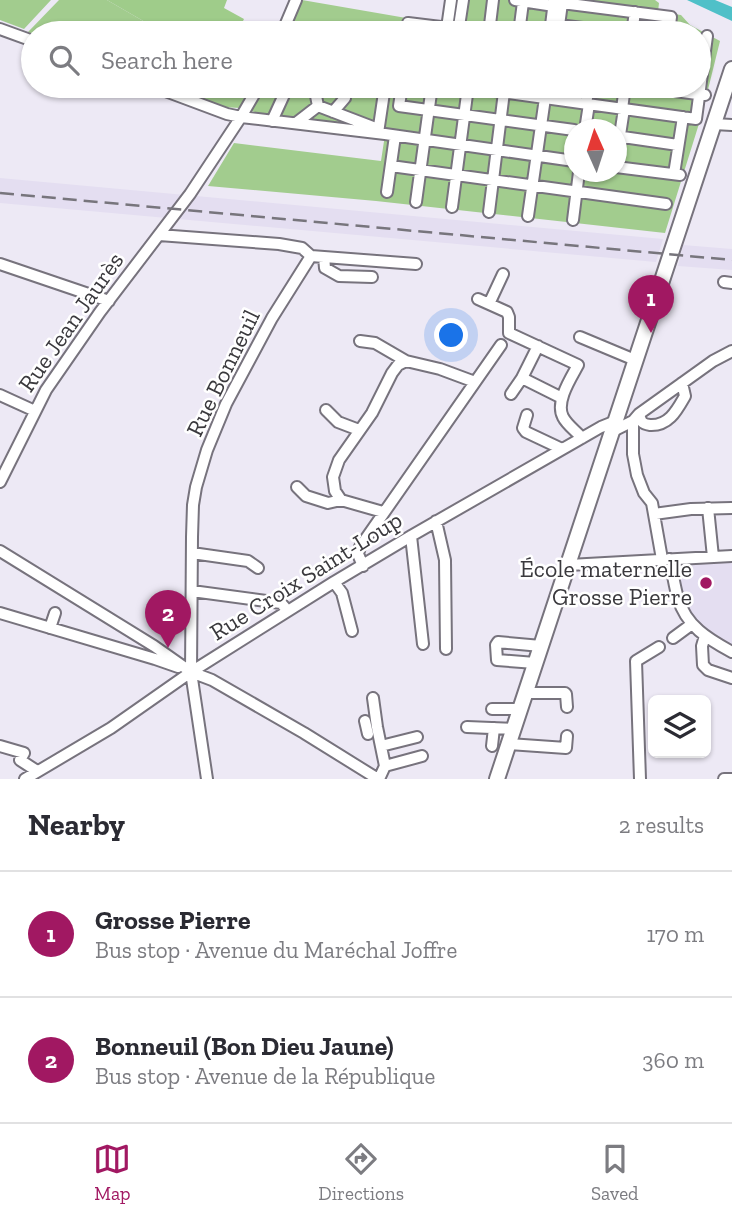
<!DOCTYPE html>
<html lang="en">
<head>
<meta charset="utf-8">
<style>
	body { margin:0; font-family:"Zilla Slab",serif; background:#f7f7f7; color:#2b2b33 }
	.controls { position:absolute; right:21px; bottom:21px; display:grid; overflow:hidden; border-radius:10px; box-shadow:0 2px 5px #0004 }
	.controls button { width:63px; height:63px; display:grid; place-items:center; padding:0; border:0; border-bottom:2px solid #e1e1e2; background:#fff; color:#2b2b33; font:35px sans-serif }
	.compass { position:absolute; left:564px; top:119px; width:63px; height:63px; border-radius:50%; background:#fff; box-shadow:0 2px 5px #0004; rotate:357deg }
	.you { position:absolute; left:452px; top:336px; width:24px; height:24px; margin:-18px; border:5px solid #fff; border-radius:50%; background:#1a73e8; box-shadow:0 0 0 10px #1a73e833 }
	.badge { display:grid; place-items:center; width:46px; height:46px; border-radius:50%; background:#a11862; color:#fff; font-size:23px; font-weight:700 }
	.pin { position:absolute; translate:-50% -58px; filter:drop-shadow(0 2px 4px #0008) }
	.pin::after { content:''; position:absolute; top:37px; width:24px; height:21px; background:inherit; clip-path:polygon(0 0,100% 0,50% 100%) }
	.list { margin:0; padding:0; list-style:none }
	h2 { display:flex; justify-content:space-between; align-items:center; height:91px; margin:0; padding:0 28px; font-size:30px }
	h2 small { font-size:23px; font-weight:400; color:#7c7c81 }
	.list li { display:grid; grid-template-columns:46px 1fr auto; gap:21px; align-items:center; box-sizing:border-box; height:126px; padding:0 28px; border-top:2px solid #e1e1e2 }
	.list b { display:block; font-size:26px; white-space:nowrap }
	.list p { margin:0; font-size:23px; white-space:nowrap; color:#7c7c81 }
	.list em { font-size:23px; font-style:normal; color:#7c7c81 }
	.icon { flex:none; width:38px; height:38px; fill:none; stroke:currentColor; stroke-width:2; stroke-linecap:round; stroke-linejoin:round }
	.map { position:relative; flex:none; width:732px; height:779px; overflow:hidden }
	.search { position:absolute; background:#fff; box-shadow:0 2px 5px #0004; left:21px; right:21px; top:21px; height:77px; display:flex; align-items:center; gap:18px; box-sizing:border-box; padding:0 24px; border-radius:38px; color:#7c7c81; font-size:26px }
	.sheet { height:343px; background:#fff }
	nav { display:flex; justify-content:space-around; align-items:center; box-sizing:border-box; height:98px; border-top:2px solid #e1e1e2; background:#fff; font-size:19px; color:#7c7c81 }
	nav a { display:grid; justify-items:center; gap:4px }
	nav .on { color:#a11862 }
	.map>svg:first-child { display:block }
	.built { fill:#e4def1 }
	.green { fill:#a2cc8e; fill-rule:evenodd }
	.forest { fill:#9fcc8a }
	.water { fill:#4fc0c8 }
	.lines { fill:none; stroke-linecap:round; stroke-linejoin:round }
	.minor-casing { stroke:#77737d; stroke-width:14 }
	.major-casing { stroke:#77737d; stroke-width:18 }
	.minor { stroke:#fff; stroke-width:10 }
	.major { stroke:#fff; stroke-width:14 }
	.rail { stroke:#77757c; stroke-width:2.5; stroke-dasharray:14 7; stroke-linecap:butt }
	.poi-dot { fill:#a11862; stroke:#fff; stroke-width:2.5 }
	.labels { text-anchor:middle; stroke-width:5; stroke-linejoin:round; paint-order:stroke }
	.street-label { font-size:24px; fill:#3a393d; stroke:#fff }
	.poi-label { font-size:24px; fill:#3a393d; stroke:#fff; text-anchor:end }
</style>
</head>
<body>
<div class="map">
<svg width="732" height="779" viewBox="0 0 732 779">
	<rect width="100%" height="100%" fill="#ede9f5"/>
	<path class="built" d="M 0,178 L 663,239 L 656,262 L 0,203 Z
		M 683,245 L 732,249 L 732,270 L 678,266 Z
		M 732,560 L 732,646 L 698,623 L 688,611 L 681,597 L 677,563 Z"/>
	<path class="green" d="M 0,0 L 51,0 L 24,29 L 0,20 Z
		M 59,0 L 107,0 L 164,33 L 33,34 L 28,32 Z
		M 302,0 L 441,24 L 445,0 L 655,0 L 659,3 L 658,12 L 681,15 L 690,25 L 720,41 L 702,114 L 665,233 L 376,201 L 208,186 L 234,143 L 381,161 L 386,128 L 261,114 L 251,111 L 262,86 L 699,86 L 699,33 L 287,33 ZM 574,130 L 616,130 L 616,172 L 574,172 Z
		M 166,86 L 249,86 L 240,108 L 223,107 Z"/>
	<path class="forest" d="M 107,0 L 227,0 L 224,8 L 244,19 L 237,33 L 164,33 Z"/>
	<path class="water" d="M 687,0 L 715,0 L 732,7 L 732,21 Z"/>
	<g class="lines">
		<defs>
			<path id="minor" d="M 515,0 L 554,6
				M 551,24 L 622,33
				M 447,28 L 451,0
				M 0,29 L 33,41
				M 322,31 L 325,30 L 345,33
				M 282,33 L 296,0
				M 311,33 L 318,29 L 323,33
				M 380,33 L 392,28 L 412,29
				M 406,33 L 408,23 L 490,33
				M 458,33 L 463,0
				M 489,33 L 493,0
				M 519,33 L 523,2
				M 550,33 L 554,1
				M 558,33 L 562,3 L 671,17 L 669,33
				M 632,33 L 635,12
				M 152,86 L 227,114 L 241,117 L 385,134 L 574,161
				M 314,86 L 318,106
				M 402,86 L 399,106 L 574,130
				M 458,86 L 696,119 L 707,36
				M 636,86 L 705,95
				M 586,104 L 589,86
				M 622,109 L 625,86
				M 333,112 L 345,98 L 342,86
				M 272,121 L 288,86
				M 296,123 L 318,106 L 378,129
				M 714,124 L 732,125
				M 585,130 L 589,104
				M 378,133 L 385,86
				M 616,136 L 678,145
				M 616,161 L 624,109
				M 391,166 L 666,204
				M 616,167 L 680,175
				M 674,174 L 683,117
				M 387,192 L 395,136
				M 416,202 L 432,86
				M 452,207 L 468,87
				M 489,212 L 504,92
				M 528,216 L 545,98
				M 573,220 L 579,172
				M 159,235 L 279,244 L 302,248 L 311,256
				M 311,256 L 416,264
				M 324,257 L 325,268 L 339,276 L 372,277
				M 0,264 L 109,301
				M 724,282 L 732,283
				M 478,299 L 507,312 L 509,317 L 509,333 L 578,365 C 571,378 555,402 563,417 C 567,425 576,431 582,438
				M 489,304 L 503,274
				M 580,337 L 635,360
				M 360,341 L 375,343 L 406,361 L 440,369 L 475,382
				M 538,346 L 522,378 L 562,398
				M 511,394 L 522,378
				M 0,395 L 35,411
				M 326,410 L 338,422 L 359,430
				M 639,414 C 641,422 642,424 650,425 C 669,426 677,410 685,396 L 682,383
				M 527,415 L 523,428 L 526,432 L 562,449
				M 633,421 L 633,454 L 637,475 L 644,493 L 652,503 L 662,559
				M 613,431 L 633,421 L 639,414 L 713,361 L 732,351
				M 0,482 L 46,390 L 100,312 L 190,194 L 241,117 L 259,86
				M 297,487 L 306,496 L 328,503 L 341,500 L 383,512
				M 341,500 L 335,491 L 333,477 L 339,460 L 372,413 L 392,373 L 398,365 L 406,361
				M 708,508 L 713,557
				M 654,514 L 691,509 L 732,508
				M 436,521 L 445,560 L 446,649
				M 411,536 L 423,644
				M 0,551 L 154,646 L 191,672 L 212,680 L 304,733 L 378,779
				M 192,553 L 248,561 L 258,568
				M 669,559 C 673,572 674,585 678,598 C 686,626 708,639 732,652
				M 569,565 L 732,556
				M 363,566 L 358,554 L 360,547 L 501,345
				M 334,582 L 342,593 L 352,631
				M 192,591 L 281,603 L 288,611
				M 0,613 L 155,659 L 178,667
				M 50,628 L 55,613
				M 705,636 L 702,646 L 703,665 L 708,670 L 732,678
				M 673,638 L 692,624
				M 535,663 L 497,660 L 496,645 L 498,642 L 541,646
				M 525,693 L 565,693 L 566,694 L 567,707
				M 373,698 L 377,727 L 385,766 L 379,779
				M 492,709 L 520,709
				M 365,721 L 368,734
				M 467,727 L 513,729
				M 509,744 L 566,748 L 567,736
				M 0,746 L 24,753 L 20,760 L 37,771
				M 381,746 L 417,737
				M 492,746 L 494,728
				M 385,766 L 422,756
				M 25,779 L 111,728 L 191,672 L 334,582 L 411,536 L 601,427 L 616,421
				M 207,779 L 191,672 L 192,537 L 193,505 L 196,487 L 207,450 L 226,404 L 272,318 L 311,256
				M 640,779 L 636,661 L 659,647
				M 724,779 L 732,779"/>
			<path id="major" d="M 497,779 L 732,69"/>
		</defs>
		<use href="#minor" class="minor-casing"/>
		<use href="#major" class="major-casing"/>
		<use href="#minor" class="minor"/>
		<use href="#major" class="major"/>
		<path class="rail" d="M 0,193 L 732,260"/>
	</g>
	<circle class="poi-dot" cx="706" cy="583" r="7"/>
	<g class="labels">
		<g class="street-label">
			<text transform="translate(71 322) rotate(-55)" y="8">Rue Jean Jaurès</text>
			<text transform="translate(223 373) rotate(-64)" y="8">Rue Bonneuil</text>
			<text transform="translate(306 576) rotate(-32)" y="8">Rue Croix Saint-Loup</text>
		</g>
		<g class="poi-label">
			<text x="692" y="577">École maternelle<tspan x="692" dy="28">Grosse Pierre</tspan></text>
		</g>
	</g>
</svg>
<div class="controls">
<button><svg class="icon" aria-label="layers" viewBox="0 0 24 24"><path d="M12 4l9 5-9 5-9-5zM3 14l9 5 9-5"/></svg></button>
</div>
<svg class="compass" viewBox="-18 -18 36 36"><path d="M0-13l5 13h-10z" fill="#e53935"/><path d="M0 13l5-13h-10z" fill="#7c7c81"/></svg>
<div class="you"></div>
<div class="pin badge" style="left:651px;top:333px">1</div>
<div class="pin badge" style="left:168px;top:648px">2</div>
<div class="search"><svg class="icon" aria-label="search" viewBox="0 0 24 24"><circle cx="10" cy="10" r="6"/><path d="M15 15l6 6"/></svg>Search here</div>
</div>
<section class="sheet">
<h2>Nearby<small>2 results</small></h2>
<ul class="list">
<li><span class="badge">1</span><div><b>Grosse Pierre</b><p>Bus stop · Avenue du Maréchal Joffre</p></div><em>170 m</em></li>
<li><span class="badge">2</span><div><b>Bonneuil (Bon Dieu Jaune)</b><p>Bus stop · Avenue de la République</p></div><em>360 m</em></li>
</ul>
</section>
<nav>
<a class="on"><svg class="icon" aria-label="map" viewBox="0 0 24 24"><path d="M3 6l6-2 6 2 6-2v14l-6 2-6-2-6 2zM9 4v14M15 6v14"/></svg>Map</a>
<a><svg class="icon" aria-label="directions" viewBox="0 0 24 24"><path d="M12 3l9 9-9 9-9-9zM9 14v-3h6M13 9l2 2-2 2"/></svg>Directions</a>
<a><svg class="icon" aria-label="saved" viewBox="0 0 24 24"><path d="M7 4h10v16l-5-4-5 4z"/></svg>Saved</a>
</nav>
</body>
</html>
